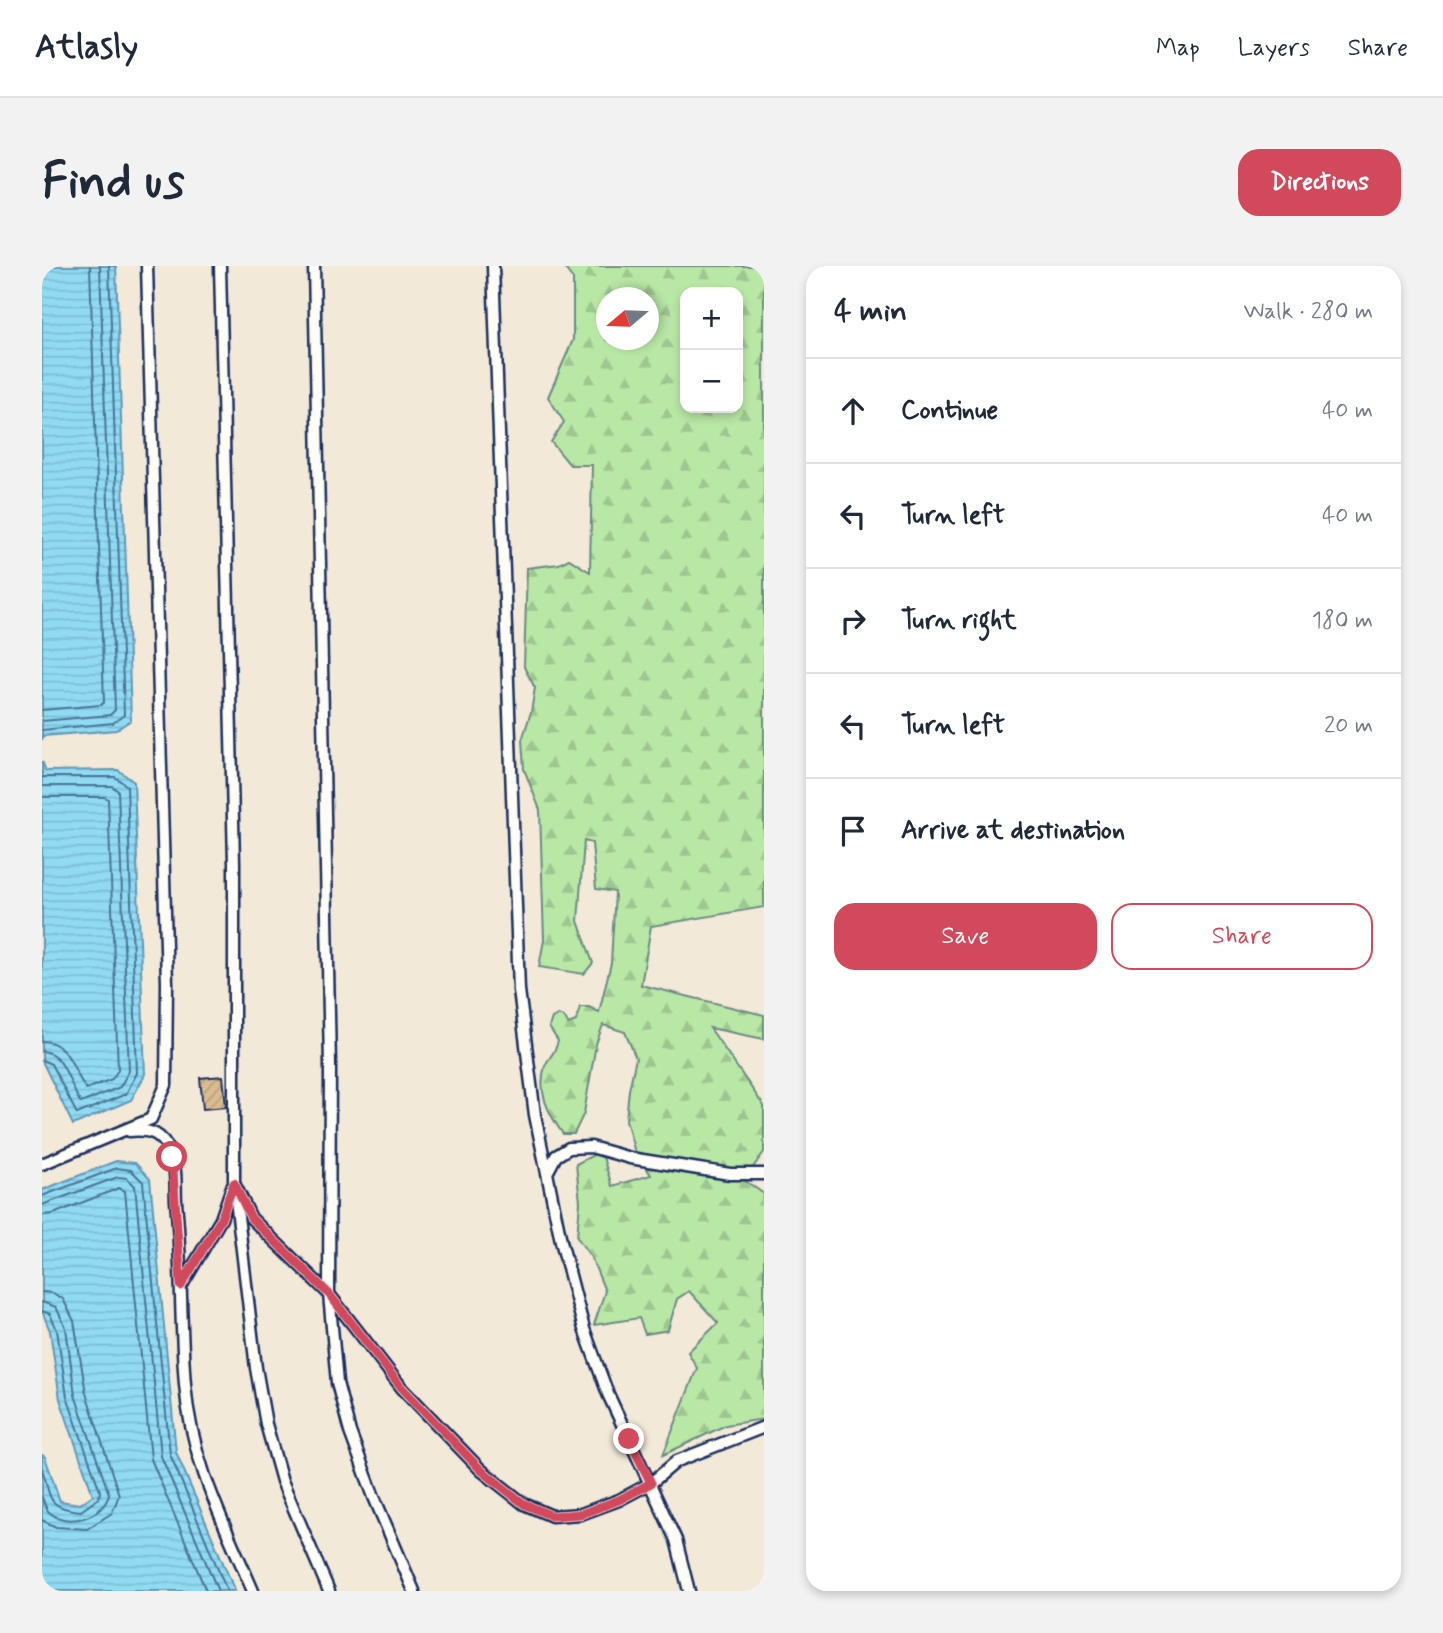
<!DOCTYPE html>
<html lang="en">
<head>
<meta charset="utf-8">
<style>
	body { margin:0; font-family:Mynerve,sans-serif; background:#f2f2f3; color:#1f2937 }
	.controls { position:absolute; right:21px; top:21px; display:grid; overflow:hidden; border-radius:14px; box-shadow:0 4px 10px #0003 }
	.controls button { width:63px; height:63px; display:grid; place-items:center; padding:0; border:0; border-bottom:2px solid #e0e1e3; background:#fff; color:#1f2937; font:35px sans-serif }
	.compass { position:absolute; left:554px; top:21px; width:63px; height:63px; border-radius:50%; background:#fff; box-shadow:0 4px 10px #0003; rotate:251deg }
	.stop { position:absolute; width:21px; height:21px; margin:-16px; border:5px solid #d1495b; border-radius:50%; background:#fff }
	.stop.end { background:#d1495b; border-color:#fff; box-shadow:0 2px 7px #0008 }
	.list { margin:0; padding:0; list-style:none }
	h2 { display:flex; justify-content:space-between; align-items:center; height:91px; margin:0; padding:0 28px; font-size:30px }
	h2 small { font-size:23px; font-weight:400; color:#747a83 }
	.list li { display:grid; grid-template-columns:46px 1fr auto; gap:21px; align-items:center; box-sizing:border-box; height:105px; padding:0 28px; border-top:2px solid #e0e1e3 }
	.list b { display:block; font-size:26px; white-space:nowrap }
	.list em { font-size:23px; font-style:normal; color:#747a83 }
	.actions { display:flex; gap:14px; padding:21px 28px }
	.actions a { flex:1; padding:16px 0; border:2px solid #d1495b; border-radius:21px; text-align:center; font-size:24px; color:#d1495b }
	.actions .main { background:#d1495b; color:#fff }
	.icon { flex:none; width:38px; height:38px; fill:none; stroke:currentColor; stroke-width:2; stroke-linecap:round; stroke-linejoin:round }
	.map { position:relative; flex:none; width:722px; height:1325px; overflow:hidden; border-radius:21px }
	header { display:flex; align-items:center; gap:42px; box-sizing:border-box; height:98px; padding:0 35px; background:#fff; border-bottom:2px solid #e0e1e3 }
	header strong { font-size:33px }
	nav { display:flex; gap:38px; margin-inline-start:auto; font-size:24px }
	.intro { display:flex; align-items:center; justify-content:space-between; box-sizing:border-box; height:168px; padding:0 42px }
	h1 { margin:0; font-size:49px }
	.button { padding:18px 32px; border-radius:21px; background:#d1495b; color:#fff; font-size:24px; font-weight:700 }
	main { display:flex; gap:42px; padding:0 42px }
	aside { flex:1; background:#fff; border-radius:21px; box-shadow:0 4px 10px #0003 }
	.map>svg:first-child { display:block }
	.forest { fill:url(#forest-firs); stroke:#6a8b82; stroke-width:2; fill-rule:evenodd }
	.water { fill:url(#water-rules); stroke:#6296b7; stroke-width:2 }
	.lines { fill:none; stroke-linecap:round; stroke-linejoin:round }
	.shore { stroke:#4a7499; stroke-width:2 }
	.building { fill:url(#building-hatch); stroke:#1b2f5e; stroke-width:2 }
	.lane-casing { stroke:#1b2f5e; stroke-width:15 }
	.lane { stroke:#fdfcf7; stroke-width:10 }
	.route { stroke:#d1495b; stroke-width:9 }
</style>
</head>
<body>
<header>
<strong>Atlasly</strong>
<nav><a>Map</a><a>Layers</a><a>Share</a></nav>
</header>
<div class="intro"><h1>Find us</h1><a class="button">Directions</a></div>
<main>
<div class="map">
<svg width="722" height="1325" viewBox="0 0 722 1325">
	<defs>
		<pattern id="forest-firs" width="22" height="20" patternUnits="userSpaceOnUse" patternTransform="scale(1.75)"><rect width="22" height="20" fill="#b9e7a5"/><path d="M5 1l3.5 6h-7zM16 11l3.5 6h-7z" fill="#9ec690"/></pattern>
		<pattern id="water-rules" width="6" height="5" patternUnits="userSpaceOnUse" patternTransform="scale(1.75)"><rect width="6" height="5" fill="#91dbf2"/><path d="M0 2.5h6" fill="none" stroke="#7cbcd2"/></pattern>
		<pattern id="building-hatch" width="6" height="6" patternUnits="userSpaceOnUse" patternTransform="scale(1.75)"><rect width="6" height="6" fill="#dabc8e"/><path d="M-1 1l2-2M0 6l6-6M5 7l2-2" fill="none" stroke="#baa27d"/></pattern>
	</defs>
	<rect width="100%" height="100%" fill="#f2e9d8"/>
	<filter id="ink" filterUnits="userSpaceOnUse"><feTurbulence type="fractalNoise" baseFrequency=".0143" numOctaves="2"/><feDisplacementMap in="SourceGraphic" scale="14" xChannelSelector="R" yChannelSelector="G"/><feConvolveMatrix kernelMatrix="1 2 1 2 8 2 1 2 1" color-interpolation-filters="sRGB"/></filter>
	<g filter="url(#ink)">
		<path class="forest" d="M 521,0 L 722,0 L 722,641 L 609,660 L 599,719 L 722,749 L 722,773 L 668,762 L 722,840 L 722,886 L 702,914 L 722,928 L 722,1153 L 684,1159 L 621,1189 L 655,1102 L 646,1086 L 676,1057 L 647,1025 L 635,1033 L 626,1064 L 603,1068 L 597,1052 L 552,1059 L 563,1025 L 550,993 L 535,971 L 538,936 L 534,898 L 559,885 L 570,920 L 609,909 L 592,883 L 584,854 L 587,824 L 594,792 L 583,766 L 561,759 L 554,778 L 542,847 L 532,868 L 521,868 C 506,847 495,826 503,800 C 506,791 513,789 516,775 L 507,761 L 510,752 L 516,749 L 522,751 L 526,758 L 534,755 L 538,741 L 547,741 L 557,746 L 569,697 L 573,626 L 554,623 L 550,577 L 542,575 L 536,655 L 551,697 L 542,708 L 497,701 L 502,674 L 498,544 L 482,503 L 480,474 L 489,446 L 493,422 L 482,401 L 485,302 L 517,298 L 527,293 L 548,306 L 550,199 L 528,199 L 509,176 L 522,156 L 506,131 L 531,74 L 531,13 ZM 643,26 L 696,26 L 696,142 L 643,142 ZM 564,32 L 606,32 L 606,74 L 564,74 Z"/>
		<path class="water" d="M 0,0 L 74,0 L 89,454 L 74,464 L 1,470 L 0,474 Z
			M 0,495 L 4,505 L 76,504 L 92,516 L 103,809 L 89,834 L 31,859 L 0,795 Z
			M 74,895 L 93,897 L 108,913 L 134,1186 L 193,1325 L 0,1325 L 0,1189 L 3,1191 L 18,1235 L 38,1238 L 51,1229 L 18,1133 L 8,1065 L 0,1045 L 0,924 Z"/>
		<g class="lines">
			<path class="shore" d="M 0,444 L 59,439 L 62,436 L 48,0
				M 0,455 L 68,449 L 73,444 L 58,0
				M 0,464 L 71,457 L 82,449 L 67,0
				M 0,511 L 73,511 L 85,520 L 95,807 L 84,828 L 35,848 L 9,798 L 0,794
				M 0,520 L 70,520 L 76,525 L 87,805 L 78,821 L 39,837 C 27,821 24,787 0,785
				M 0,531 L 63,531 L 66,533 L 76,804 L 70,813 L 44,823 C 30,804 28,776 0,775
				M 0,930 L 75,902 L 89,904 L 101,916 L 128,1188 L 185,1325
				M 0,939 L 76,911 L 85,912 L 93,920 L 119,1190 L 176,1325
				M 0,949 L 11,948 L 77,922 L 83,925 L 109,1193 L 164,1325
				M 0,1026 L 11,1027 L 21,1033 L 32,1055 L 44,1127 L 77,1229 L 70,1247 L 45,1263 L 14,1261 L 0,1254
				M 0,1036 L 14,1041 L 24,1062 L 33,1129 L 67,1228 C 62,1252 24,1262 7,1246 C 3,1242 2,1236 0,1231
				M 0,1045 L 8,1048 L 15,1064 L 25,1131 L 58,1225 L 57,1232 L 39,1245 C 4,1242 10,1233 0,1203"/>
		</g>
		<path class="building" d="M 181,810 L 184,841 L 161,843 L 158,812 Z"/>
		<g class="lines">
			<defs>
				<path id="lane" d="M 178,0 L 192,597 L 192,917 L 209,952 L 287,1028 L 360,1122 L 439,1204 L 482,1238 L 510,1250 L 539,1248 L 577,1234 L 609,1217 L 635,1195 L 722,1161
					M 272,0 L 288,799 L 287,1028 L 295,1117 L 308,1166 L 332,1231 L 372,1325
					M 451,0 L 477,724 L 493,849 L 505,907
					M 87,865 C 109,863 120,867 129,888 C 135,902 133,921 134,936 C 140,996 138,1057 143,1118 C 149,1195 181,1255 211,1325
					M 0,898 L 109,853 L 124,819 L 125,717 L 105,0
					M 193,925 L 214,1102 L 224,1158 L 240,1215 L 287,1325
					M 140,1019 L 179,953 L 190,921
					M 647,1325 L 634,1274 L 566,1128 L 542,1063 L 519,975 L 505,907 L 514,890 L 527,882 L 549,881 L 588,892 L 688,908 L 722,908"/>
			</defs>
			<use href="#lane" class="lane-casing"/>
			<use href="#lane" class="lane"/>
		</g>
	</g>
	<g class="lines" filter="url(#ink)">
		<path class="route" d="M 130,891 L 139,1020 L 179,953 L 192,917 L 209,952 L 287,1028 L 360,1122 L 439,1204 L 482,1238 L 510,1250 L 539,1248 L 577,1234 L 609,1217 L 587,1173"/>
	</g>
</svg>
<div class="controls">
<button>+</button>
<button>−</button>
</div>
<svg class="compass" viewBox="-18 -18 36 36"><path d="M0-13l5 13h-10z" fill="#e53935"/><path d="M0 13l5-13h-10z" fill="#747a83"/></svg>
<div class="stop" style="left:130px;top:891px"></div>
<div class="stop end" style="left:587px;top:1173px"></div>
</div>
<aside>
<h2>4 min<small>Walk · 280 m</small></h2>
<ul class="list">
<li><svg class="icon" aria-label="ahead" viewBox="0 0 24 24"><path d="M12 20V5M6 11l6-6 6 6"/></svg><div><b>Continue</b></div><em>40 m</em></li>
<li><svg class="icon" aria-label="left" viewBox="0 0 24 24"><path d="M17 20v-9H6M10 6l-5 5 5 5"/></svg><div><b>Turn left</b></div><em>40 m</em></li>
<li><svg class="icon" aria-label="right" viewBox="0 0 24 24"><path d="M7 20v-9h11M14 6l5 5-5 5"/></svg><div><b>Turn right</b></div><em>180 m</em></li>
<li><svg class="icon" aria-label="left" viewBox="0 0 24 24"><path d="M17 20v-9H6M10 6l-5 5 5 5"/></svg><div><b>Turn left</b></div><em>20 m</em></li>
<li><svg class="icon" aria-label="arrive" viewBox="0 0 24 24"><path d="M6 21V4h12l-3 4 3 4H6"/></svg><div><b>Arrive at destination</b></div></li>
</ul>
<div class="actions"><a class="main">Save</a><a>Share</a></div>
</aside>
</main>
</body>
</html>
